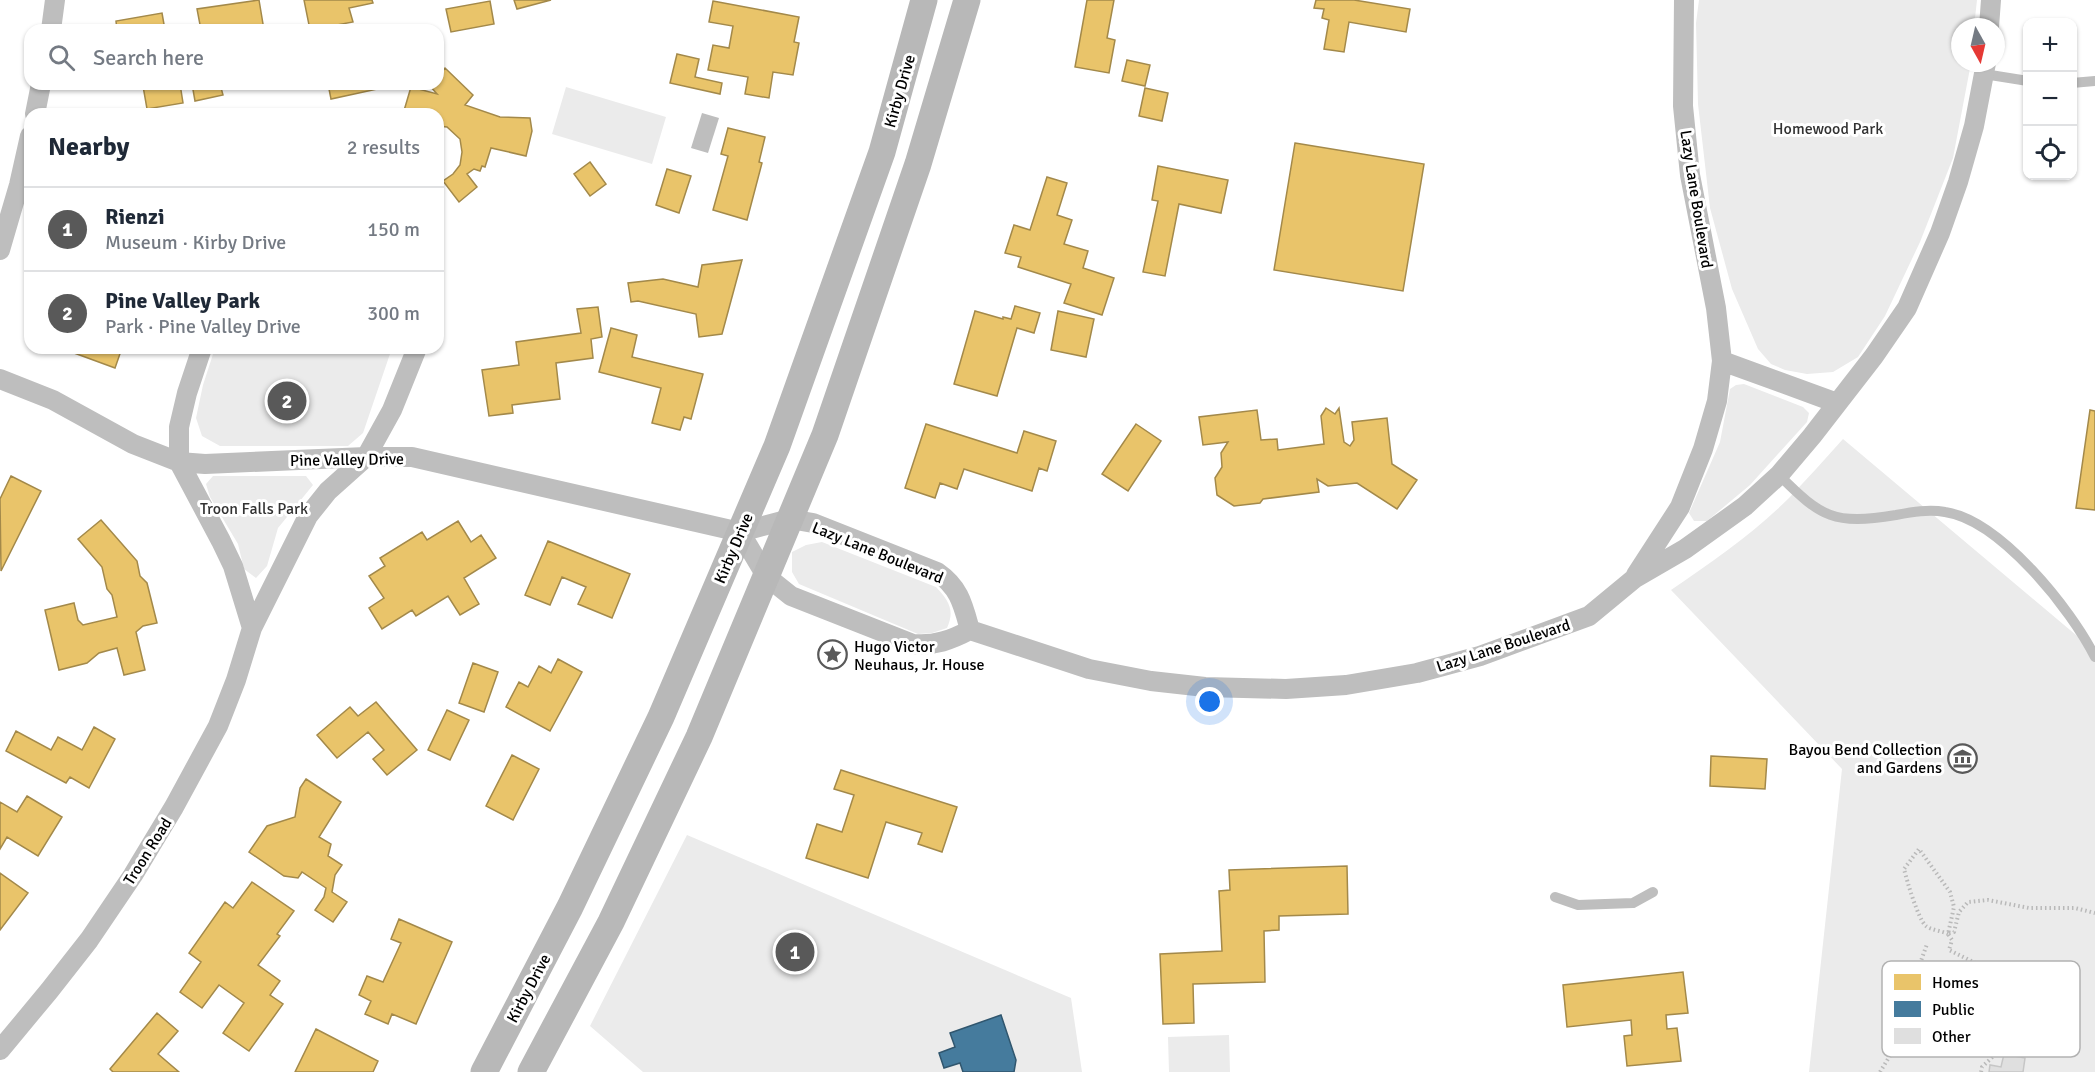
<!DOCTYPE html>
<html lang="en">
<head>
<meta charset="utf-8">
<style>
	body { margin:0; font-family:Signika,sans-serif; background:#f2f2f3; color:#1f2937 }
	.controls { position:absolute; right:18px; top:18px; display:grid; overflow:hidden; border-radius:12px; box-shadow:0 2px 4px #0004 }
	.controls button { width:54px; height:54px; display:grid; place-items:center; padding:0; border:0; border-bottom:2px solid #e0e1e3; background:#fff; color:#1f2937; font:30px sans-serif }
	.compass { position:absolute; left:1951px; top:18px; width:54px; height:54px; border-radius:50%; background:#fff; box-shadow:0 2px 4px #0004; rotate:172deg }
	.you { position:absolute; left:1210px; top:702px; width:21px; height:21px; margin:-15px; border:4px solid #fff; border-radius:50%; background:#1a73e8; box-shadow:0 0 0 9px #1a73e833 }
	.badge { display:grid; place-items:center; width:39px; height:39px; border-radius:50%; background:#595959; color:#fff; font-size:20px; font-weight:700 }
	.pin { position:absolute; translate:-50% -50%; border:3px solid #fff; box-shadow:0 2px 6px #0006 }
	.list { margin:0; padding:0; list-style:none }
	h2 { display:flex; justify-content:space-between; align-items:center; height:78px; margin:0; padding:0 24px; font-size:26px }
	h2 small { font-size:20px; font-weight:400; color:#747a83 }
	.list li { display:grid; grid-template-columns:39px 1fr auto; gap:18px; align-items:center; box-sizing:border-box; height:84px; padding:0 24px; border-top:2px solid #e0e1e3 }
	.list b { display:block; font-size:22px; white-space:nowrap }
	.list p { margin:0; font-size:20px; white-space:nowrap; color:#747a83 }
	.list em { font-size:20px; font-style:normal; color:#747a83 }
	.icon { flex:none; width:33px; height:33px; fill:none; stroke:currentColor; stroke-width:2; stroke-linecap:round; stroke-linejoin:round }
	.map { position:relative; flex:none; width:2095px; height:1072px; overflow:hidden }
	.search { position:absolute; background:#fff; box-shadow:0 2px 4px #0004; left:24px; top:24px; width:420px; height:66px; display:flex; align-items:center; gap:15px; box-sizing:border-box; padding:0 21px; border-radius:18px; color:#747a83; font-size:22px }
	.panel { position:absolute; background:#fff; box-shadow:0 2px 4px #0004; left:24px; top:108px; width:420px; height:246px; border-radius:18px }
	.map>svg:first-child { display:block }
	.green { fill:#ebebeb }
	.water { fill:#bebebe }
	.homes { fill:#e9c46a; stroke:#a3894a; stroke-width:1.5 }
	.public { fill:#457b9d; stroke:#30566e; stroke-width:1.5 }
	.building { fill:#dfdfdf; stroke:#c6c6c6; stroke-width:1.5 }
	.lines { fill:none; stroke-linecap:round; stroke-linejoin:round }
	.path { stroke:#b9b9b9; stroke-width:4; stroke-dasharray:1.5 3; stroke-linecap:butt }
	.lane { stroke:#bebebe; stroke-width:10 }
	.street { stroke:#bebebe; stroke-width:20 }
	.secondary { stroke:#b8b8b8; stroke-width:27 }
	.labels { text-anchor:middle; stroke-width:6; stroke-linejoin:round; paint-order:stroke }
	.street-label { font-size:16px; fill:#000; stroke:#fff }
	.park-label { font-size:16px; fill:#323232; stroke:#fff }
	.poi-label { font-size:16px; fill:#000; stroke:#fff; text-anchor:start }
	.key { fill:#fff; stroke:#b2b2b2; stroke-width:1.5 }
	.key-label { font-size:16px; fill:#000 }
</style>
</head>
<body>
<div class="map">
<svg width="2095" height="1072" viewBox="0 0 2095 1072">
	<rect width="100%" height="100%" fill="#fff"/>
	<path class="green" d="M 1699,0 L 1977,0 L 1974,27 L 1960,27 L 1960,63 L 1971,63 L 1953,158 L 1920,242 L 1885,316 L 1858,357 L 1833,372 L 1807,374 L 1785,370 L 1771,364 L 1758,349 L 1732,289 L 1710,208 L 1698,104 L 1696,23 Z
		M 566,87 L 666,117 L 652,164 L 552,134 Z
		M 215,348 L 392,348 L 363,433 L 348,446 L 220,446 L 202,436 L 196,418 L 203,385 Z
		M 1744,384 L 1803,407 L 1809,413 L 1807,422 L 1750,485 L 1707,521 L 1694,521 L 1689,513 L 1720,442 L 1730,389 L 1736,385 Z
		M 1843,439 L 2095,651 L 2095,1072 L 1809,1072 L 1842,769 L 1671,590 C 1712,562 1754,533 1789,498 C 1807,479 1825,459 1843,439 Z
		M 213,476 L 306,476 L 313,485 L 278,528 L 267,566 L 256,578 L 244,569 L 238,544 L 210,497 L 206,484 Z
		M 822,542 L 936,587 C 949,601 955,610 947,628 L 932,633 L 918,634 L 799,584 L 792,572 L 792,552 L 806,545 Z
		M 687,835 L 1071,998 L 1082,1072 L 643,1072 L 590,1026 Z
		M 1229,1035 L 1230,1072 L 1169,1072 L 1168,1037 Z"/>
	<path class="water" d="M 702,113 L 719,118 L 708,153 L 691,148 Z"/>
	<path class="homes" d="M 259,0 L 264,30 L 201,30 L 197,9 Z
		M 304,0 L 372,0 L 373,3 L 349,8 L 353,22 L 310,30 Z
		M 514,0 L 551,0 L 517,9 Z
		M 1087,0 L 1114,0 L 1107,38 L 1115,40 L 1109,73 L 1075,67 Z
		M 1316,0 L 1354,0 L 1410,9 L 1406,32 L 1349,22 L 1344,52 L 1324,49 L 1329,20 L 1322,18 L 1324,9 L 1314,8 Z
		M 490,1 L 494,24 L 451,32 L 446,9 Z
		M 713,1 L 799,17 L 794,42 L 799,43 L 793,75 L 773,72 L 769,98 L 745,94 L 748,77 L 708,70 L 713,45 L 729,48 L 733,26 L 709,22 Z
		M 162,13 L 165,30 L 117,30 L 116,21 Z
		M 677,54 L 699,59 L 695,77 L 722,83 L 720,94 L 670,83 Z
		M 1127,60 L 1150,65 L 1145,86 L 1122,81 Z
		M 445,68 L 473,95 L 465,105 L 500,117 L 530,118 L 532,131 L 526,156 L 491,148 L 485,167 L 482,166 L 480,171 L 474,169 L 467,174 L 477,187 L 459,202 L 443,181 L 453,174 L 460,165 L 462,152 L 460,139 L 447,127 L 438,126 L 438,114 L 403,114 L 411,87 L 437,94 L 430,86 L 438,84 L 438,77 Z
		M 156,84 L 180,84 L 183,103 L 147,109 L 143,86 Z
		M 192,84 L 220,84 L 223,95 L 195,101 Z
		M 328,84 L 381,84 L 382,88 L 331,99 Z
		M 1145,88 L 1168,93 L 1162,121 L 1139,116 Z
		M 728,128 L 765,137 L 759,162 L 762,163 L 747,220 L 713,210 L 728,156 L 721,154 Z
		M 1295,143 L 1424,164 L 1403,291 L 1274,270 Z
		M 590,162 L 606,184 L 590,196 L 574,174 Z
		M 1158,166 L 1228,180 L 1221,213 L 1179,204 L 1165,276 L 1143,272 L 1158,201 L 1152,200 Z
		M 667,169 L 691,176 L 679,213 L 656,205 Z
		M 1047,177 L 1067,183 L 1057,215 L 1072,220 L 1064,244 L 1088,251 L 1083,268 L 1114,278 L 1102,315 L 1064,303 L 1071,284 L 1018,267 L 1021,257 L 1005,253 L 1014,225 L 1030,230 Z
		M 742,260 L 722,334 L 699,337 L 696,314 L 638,301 L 631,302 L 628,283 L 663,279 L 698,287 L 702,265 Z
		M 1015,306 L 1040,313 L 1034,333 L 1017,328 L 997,396 L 954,384 L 975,311 L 1003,319 L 1003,317 L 1011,319 Z
		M 598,307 L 602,337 L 591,339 L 593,358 L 556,363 L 560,399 L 512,405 L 513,413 L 489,416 L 482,370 L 519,365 L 516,342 L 581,333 L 577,309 Z
		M 1058,311 L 1094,319 L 1086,357 L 1051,350 Z
		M 611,328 L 637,335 L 632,357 L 703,374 L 691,419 L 684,417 L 680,430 L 652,423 L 661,388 L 599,372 Z
		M 67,348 L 122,348 L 115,368 L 66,350 Z
		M 1326,408 L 1335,414 L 1339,408 L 1344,442 L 1350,446 L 1354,440 L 1352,422 L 1387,418 L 1392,464 L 1417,480 L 1397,509 L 1357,483 L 1328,486 L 1317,479 L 1319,492 L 1263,499 L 1260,503 L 1234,506 L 1217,495 L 1215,478 L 1222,467 L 1221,453 L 1228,442 L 1203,445 L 1199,417 L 1257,410 L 1261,440 L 1277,439 L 1278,450 L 1324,444 L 1321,416 Z
		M 2090,410 L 2095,411 L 2095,510 L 2076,508 Z
		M 926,424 L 1017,453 L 1024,431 L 1056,441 L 1047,471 L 1039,468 L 1032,491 L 964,469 L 957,489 L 940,483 L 935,498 L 905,488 Z
		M 1136,424 L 1161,441 L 1128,491 L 1102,474 Z
		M 11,476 L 41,491 L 1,571 L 0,499 Z
		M 101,520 L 137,561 L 140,576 L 147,583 L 157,623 L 143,626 L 136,632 L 145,670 L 124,675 L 117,648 L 99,653 L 87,663 L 59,670 L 45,610 L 74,603 L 78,620 L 83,625 L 117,617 L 112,595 L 107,589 L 102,567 L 78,539 Z
		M 458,521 L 471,542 L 481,535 L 496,558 L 464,578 L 479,604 L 460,615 L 448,596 L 416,616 L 412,610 L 382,629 L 369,608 L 384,598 L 369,576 L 385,566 L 380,558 L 422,532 L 427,540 Z
		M 548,541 L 630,574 L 612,618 L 578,604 L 586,587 L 562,577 L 550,605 L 525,595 Z
		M 558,659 L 582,672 L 550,731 L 506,707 L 519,682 L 528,687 L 539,666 L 551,673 Z
		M 473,663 L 498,672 L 484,712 L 459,703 Z
		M 376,702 L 417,750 L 387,775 L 373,759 L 384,750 L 368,732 L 337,758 L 317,735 L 350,707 L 358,716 Z
		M 447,710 L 469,720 L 450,760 L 428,750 Z
		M 94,727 L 115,739 L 89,788 L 70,777 L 66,783 L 6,751 L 16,731 L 51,750 L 58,737 L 82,750 Z
		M 512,755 L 539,769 L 513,820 L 486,806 Z
		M 1711,756 L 1767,759 L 1765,789 L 1710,786 Z
		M 841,770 L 957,807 L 942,852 L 918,844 L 922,833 L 886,822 L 868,878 L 806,858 L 817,824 L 842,832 L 854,795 L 834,789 Z
		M 306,779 L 341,802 L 319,837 L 331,844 L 328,856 L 342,865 L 335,875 L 332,892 L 347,902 L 333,922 L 315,910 L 324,897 L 326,888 L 302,872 L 298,878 L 284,876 L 249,852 L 267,826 L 295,817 L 300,788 Z
		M 27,796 L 62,817 L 38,856 L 7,837 L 0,849 L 0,802 L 17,812 Z
		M 1347,866 L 1348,914 L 1279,916 L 1279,930 L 1264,931 L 1265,982 L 1193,984 L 1194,1023 L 1163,1024 L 1160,954 L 1222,951 L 1219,891 L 1230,890 L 1229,870 Z
		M 0,873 L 28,893 L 0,930 Z
		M 252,882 L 294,911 L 277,934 L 280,936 L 258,965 L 280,981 L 270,995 L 283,1004 L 249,1051 L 223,1033 L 244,1003 L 219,985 L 202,1008 L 180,992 L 201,962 L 189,953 L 225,902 L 233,908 Z
		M 399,919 L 452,942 L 416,1024 L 392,1014 L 388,1024 L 365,1014 L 371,1001 L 359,995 L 367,976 L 383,982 L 401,943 L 391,939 Z
		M 1683,972 L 1688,1013 L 1666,1015 L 1667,1029 L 1677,1028 L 1681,1061 L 1627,1066 L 1624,1036 L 1632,1035 L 1631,1020 L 1567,1027 L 1563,985 Z
		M 157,1013 L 178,1031 L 158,1054 L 179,1072 L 113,1072 L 110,1069 Z
		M 316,1029 L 378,1061 L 373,1072 L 295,1072 Z"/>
	<path class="public" d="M 1001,1015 L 1016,1060 L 1014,1072 L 963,1072 L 960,1063 L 944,1068 L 939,1053 L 955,1047 L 950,1033 Z"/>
	<path class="building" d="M 2004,1054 L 2025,1058 L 2023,1072 L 1989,1072 L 1990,1065 L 2001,1067 Z"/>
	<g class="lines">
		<path class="path" d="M 1949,933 L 1954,932 L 1959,912 L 1968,902 L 1988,900 L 2029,908 L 2075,908 L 2095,913
			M 1948,934 C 1942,931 1931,930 1926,926 C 1918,919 1907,881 1904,869 L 1919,849 L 1950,892 L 1954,907 L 1948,934 L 1952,940 L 1949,950 L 2008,979 L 2023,999 L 2026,1025 L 2043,1025
			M 1880,1072 L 1902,1036 L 1919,1039 L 1917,972 L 1927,944
			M 1981,1072 L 1982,1067 L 2026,1025"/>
		<path class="lane" d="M 1984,74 L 2028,81
			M 2072,83 L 2095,81
			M 1779,475 C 1822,518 1834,525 1896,515 C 1912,512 1929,509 1945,512 C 2000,520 2071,609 2095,657
			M 1555,897 L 1578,905 L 1633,903 L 1653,892"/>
		<path class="street" d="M 1989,27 L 1991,0
			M 51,30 L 55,0
			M 35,114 L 41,84
			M 0,250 L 19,185 L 30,136
			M 202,348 L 187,393 L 179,427 L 179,462 L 221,541 L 233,566 L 252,628
			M 1722,361 L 1837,403
			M 0,379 L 53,400 L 133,444 L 179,462 L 205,464 L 366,457 L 412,457 L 740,532 L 790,519 L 813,523 L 937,572 C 960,588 963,605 970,630
			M 740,532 L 766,576 L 791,596 L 913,644 C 935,646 951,640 970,630 L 1089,669 L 1151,681 L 1205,687 L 1286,689 L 1346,685 L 1417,673 L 1480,656 L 1589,616 L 1635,578 L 1685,549 L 1745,506 L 1779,475 L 1812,436 L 1874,356 L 1907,308 L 1940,233 L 1958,182 L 1974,126 L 1986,63
			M 1636,575 L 1680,507 L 1703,449 L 1717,401 L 1722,361 L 1716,308 L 1690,175 L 1683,106 L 1684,0
			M 0,1050 L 49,991 L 89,940 L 133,875 L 174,807 L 218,726 L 236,680 L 252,628 L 308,516 L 328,491 L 366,457 L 392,410 L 417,348"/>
		<path class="secondary" d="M 484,1072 L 570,907 L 661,717 L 777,446 L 882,152 L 924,0
			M 531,1072 L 611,922 L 699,737 L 825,435 L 918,164 L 967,0"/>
	</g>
	<defs>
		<symbol id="sight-ring" viewBox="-11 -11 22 22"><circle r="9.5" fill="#fff" stroke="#595959" stroke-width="1.5"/><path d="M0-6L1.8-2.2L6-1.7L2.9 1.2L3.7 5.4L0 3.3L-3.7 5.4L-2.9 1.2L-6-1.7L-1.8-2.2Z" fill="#595959"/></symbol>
		<symbol id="museum-ring" viewBox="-11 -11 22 22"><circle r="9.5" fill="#fff" stroke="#595959" stroke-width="1.5"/><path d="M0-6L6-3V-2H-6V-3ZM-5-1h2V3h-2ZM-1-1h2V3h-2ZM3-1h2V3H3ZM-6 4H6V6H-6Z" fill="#595959"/></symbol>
	</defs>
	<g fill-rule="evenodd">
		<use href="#sight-ring" x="816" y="638" width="33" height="33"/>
		<use href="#museum-ring" x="1946" y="742" width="33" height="33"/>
	</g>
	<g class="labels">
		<g class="street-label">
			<text transform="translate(899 91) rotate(-74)" y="6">Kirby Drive</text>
			<text transform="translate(1697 199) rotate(81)" y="6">Lazy Lane Boulevard</text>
			<text transform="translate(347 459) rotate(-1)" y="6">Pine Valley Drive</text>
			<text transform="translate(733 548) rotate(-67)" y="6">Kirby Drive</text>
			<text transform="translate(878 552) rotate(22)" y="6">Lazy Lane Boulevard</text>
			<text transform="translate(1503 645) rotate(-18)" y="6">Lazy Lane Boulevard</text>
			<text transform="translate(147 851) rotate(-58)" y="6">Troon Road</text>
			<text transform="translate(528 988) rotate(-62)" y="6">Kirby Drive</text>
		</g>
		<g class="park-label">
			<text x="1828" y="134">Homewood Park</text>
			<text x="254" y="514">Troon Falls Park</text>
		</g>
		<g class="poi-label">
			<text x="854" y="652">Hugo Victor<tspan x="854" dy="18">Neuhaus, Jr. House</tspan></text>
			<text x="1942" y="755" text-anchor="end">Bayou Bend Collection<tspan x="1942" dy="18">and Gardens</tspan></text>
		</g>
	</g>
	<rect x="1882" y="961" width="198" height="96" rx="9" class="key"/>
	<rect x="1894" y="974" width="27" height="16" fill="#e9c46a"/>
	<rect x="1894" y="1001" width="27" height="16" fill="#457b9d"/>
	<rect x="1894" y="1028" width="27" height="16" fill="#dfdfdf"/>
	<g class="key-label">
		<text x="1932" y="988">Homes</text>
		<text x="1932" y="1015">Public</text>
		<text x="1932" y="1042">Other</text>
	</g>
</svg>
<div class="controls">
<button>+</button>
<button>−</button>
<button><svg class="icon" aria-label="locate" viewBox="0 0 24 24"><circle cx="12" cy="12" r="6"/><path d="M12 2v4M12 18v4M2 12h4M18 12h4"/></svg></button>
</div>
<svg class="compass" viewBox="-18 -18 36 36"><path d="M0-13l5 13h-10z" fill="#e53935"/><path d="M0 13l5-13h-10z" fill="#747a83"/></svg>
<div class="you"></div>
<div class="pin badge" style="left:795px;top:952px">1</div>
<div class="pin badge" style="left:287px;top:401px">2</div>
<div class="search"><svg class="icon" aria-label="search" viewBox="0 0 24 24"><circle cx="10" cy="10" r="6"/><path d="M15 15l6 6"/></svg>Search here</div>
<section class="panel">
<h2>Nearby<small>2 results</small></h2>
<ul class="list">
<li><span class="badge">1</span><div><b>Rienzi</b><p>Museum · Kirby Drive</p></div><em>150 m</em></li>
<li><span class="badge">2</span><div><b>Pine Valley Park</b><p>Park · Pine Valley Drive</p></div><em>300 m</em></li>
</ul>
</section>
</div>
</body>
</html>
